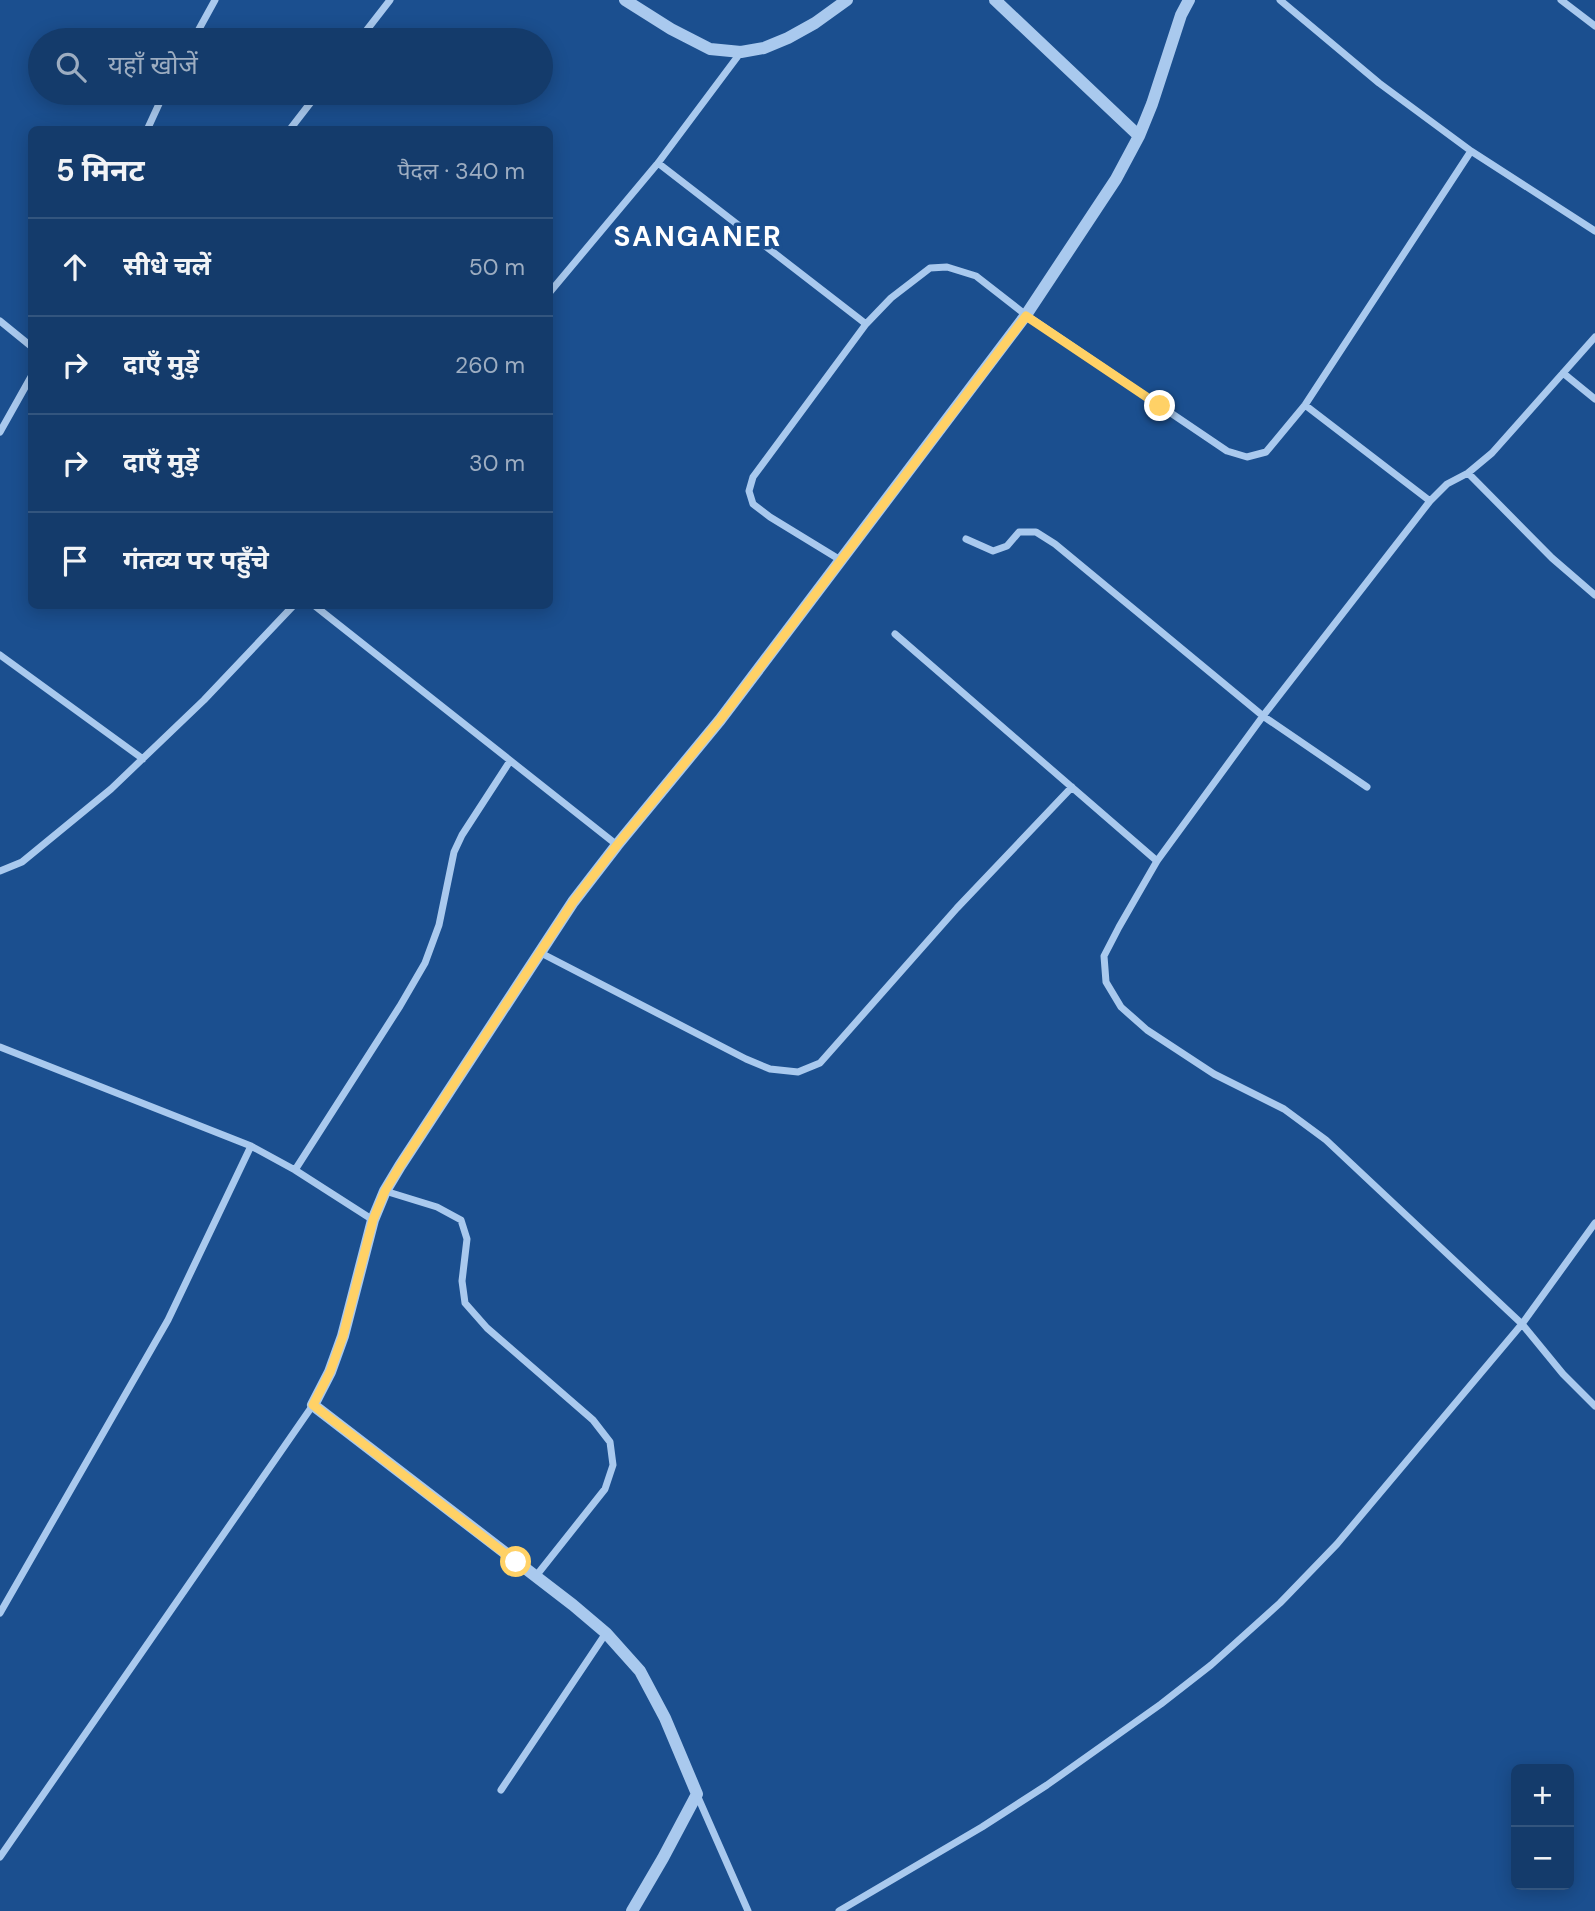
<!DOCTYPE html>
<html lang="hi">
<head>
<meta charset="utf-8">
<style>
	body { margin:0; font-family:"DM Sans","Noto Sans Devanagari",sans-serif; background:#1d4271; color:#f1f3f6 }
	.controls { position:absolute; right:21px; bottom:21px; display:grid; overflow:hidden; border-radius:10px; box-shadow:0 4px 18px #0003 }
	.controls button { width:63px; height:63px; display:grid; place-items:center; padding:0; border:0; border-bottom:2px solid #33557e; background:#143b6b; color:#f1f3f6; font:35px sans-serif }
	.stop { position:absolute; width:21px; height:21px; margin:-16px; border:5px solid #ffd166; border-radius:50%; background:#fff }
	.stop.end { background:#ffd166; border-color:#fff; box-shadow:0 2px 7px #0008 }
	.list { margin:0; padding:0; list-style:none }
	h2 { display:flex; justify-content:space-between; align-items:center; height:91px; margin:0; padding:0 28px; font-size:30px }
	h2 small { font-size:23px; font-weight:400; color:#9dadc1 }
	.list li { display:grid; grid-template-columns:46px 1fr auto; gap:21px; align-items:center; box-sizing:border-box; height:98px; padding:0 28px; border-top:2px solid #33557e }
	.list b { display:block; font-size:26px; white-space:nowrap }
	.list em { font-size:23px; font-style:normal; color:#9dadc1 }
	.icon { flex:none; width:38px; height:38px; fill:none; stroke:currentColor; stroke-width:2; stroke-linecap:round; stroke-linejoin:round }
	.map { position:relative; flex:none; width:1595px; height:1911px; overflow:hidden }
	.search { position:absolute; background:#143b6b; box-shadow:0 4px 18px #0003; left:28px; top:28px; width:525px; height:77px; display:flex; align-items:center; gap:18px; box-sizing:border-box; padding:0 24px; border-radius:38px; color:#9dadc1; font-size:26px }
	.panel { position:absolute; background:#143b6b; box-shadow:0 4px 18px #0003; left:28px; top:126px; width:525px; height:483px; border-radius:10px }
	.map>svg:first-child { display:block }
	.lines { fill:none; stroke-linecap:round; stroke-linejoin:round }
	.minor { stroke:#a9c9ee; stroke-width:7 }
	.tertiary { stroke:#a9c9ee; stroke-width:12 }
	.route { stroke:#ffd166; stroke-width:9 }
	.labels { text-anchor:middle; stroke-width:7; stroke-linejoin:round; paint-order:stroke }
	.district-label { font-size:28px; font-weight:bold; letter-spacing:2px; fill:#fff; stroke:#1b4f8f }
</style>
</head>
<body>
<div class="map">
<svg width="1595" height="1911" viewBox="0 0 1595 1911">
	<rect width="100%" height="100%" fill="#1b4f8f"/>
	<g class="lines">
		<path class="minor" d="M 1280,0 L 1379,83 L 1471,151 L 1595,231
			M 1561,0 L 1595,26
			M 193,40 L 215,0
			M 359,40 L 390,0
			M 291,128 L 318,93
			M 147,130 L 164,93
			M 658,163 L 866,324
			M 550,292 L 658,163 L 741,52
			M 0,321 L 32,347
			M 1595,337 L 1492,453 L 1468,473 L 1447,484 L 1430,501 L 1263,716 L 1157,861 L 1119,927 L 1104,956 L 1106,982 L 1121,1007 L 1147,1030 L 1214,1074 L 1284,1109 L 1326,1140 L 1522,1324 L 1563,1374 L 1595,1406
			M 1563,373 L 1595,399
			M 1305,405 L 1430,501
			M 0,432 L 32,375
			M 1468,473 L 1552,558 L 1595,595
			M 966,539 L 993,551 L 1007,546 L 1019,532 L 1036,532 L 1055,544 L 1263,716 L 1367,787
			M 842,561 L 770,517 L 753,504 L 749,491 L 753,477 L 866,324 L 891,298 L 930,268 L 947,267 L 976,276 L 1026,315 L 1227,451 L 1247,457 L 1266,452 L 1305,405 L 1471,151
			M 315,606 L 617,845
			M 895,634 L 1157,861
			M 0,655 L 143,759
			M 0,871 L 22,862 L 111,789 L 204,700 L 293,606
			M 539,952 L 746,1059 L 770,1069 L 798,1072 L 820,1063 L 957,908 L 1072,787
			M 0,1047 L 251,1146 L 295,1170 L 373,1220
			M 295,1170 L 400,1006 L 425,963 L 439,925 L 454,852 L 462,835 L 510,761
			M 385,1191 L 437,1207 L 461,1220 L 467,1239 L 462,1281 L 465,1303 L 487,1328 L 593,1420 L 610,1442 L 613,1465 L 605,1489 L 536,1576
			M 0,1613 L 168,1320 L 251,1146
			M 501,1790 L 606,1633
			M 697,1795 L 748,1911
			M 0,1857 L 313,1405
			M 839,1911 L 982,1827 L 1047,1785 L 1161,1704 L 1211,1665 L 1280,1603 L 1337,1544 L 1522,1324 L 1595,1223"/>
		<path class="tertiary" d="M 625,0 L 671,29 L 710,49 L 741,52 L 764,48 L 788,38 L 815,23 L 847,0
			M 995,0 L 1139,136
			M 632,1911 L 663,1858 L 697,1794 L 665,1718 L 640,1671 L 606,1633 L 573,1605 L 313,1405 L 330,1372 L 343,1336 L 373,1220 L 385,1191 L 400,1166 L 573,902 L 617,845 L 720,720 L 1026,315 L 1116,179 L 1139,136 L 1152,104 L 1181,15 L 1189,0"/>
	</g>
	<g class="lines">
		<path class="route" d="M 516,1562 L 313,1405 L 330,1372 L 343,1336 L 373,1220 L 385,1191 L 400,1166 L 573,902 L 617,845 L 720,720 L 1026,316 L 1160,406"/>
	</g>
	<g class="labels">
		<g class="district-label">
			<text x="698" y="246">SANGANER</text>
		</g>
	</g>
</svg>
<div class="controls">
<button>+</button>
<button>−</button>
</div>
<div class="stop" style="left:516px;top:1562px"></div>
<div class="stop end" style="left:1160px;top:406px"></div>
<div class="search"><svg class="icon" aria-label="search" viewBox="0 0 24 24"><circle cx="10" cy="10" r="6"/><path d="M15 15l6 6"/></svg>यहाँ खोजें</div>
<section class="panel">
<h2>5 मिनट<small>पैदल · 340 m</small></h2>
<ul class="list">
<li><svg class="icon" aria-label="ahead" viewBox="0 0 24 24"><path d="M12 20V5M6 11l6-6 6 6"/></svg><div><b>सीधे चलें</b></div><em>50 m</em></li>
<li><svg class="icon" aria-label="right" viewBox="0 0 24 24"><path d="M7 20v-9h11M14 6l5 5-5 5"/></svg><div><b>दाएँ मुड़ें</b></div><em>260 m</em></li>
<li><svg class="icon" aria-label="right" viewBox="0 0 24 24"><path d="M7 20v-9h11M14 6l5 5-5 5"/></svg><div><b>दाएँ मुड़ें</b></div><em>30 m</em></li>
<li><svg class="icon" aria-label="arrive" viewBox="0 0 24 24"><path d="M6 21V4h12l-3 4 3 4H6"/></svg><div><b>गंतव्य पर पहुँचे</b></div></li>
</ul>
</section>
</div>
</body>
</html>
